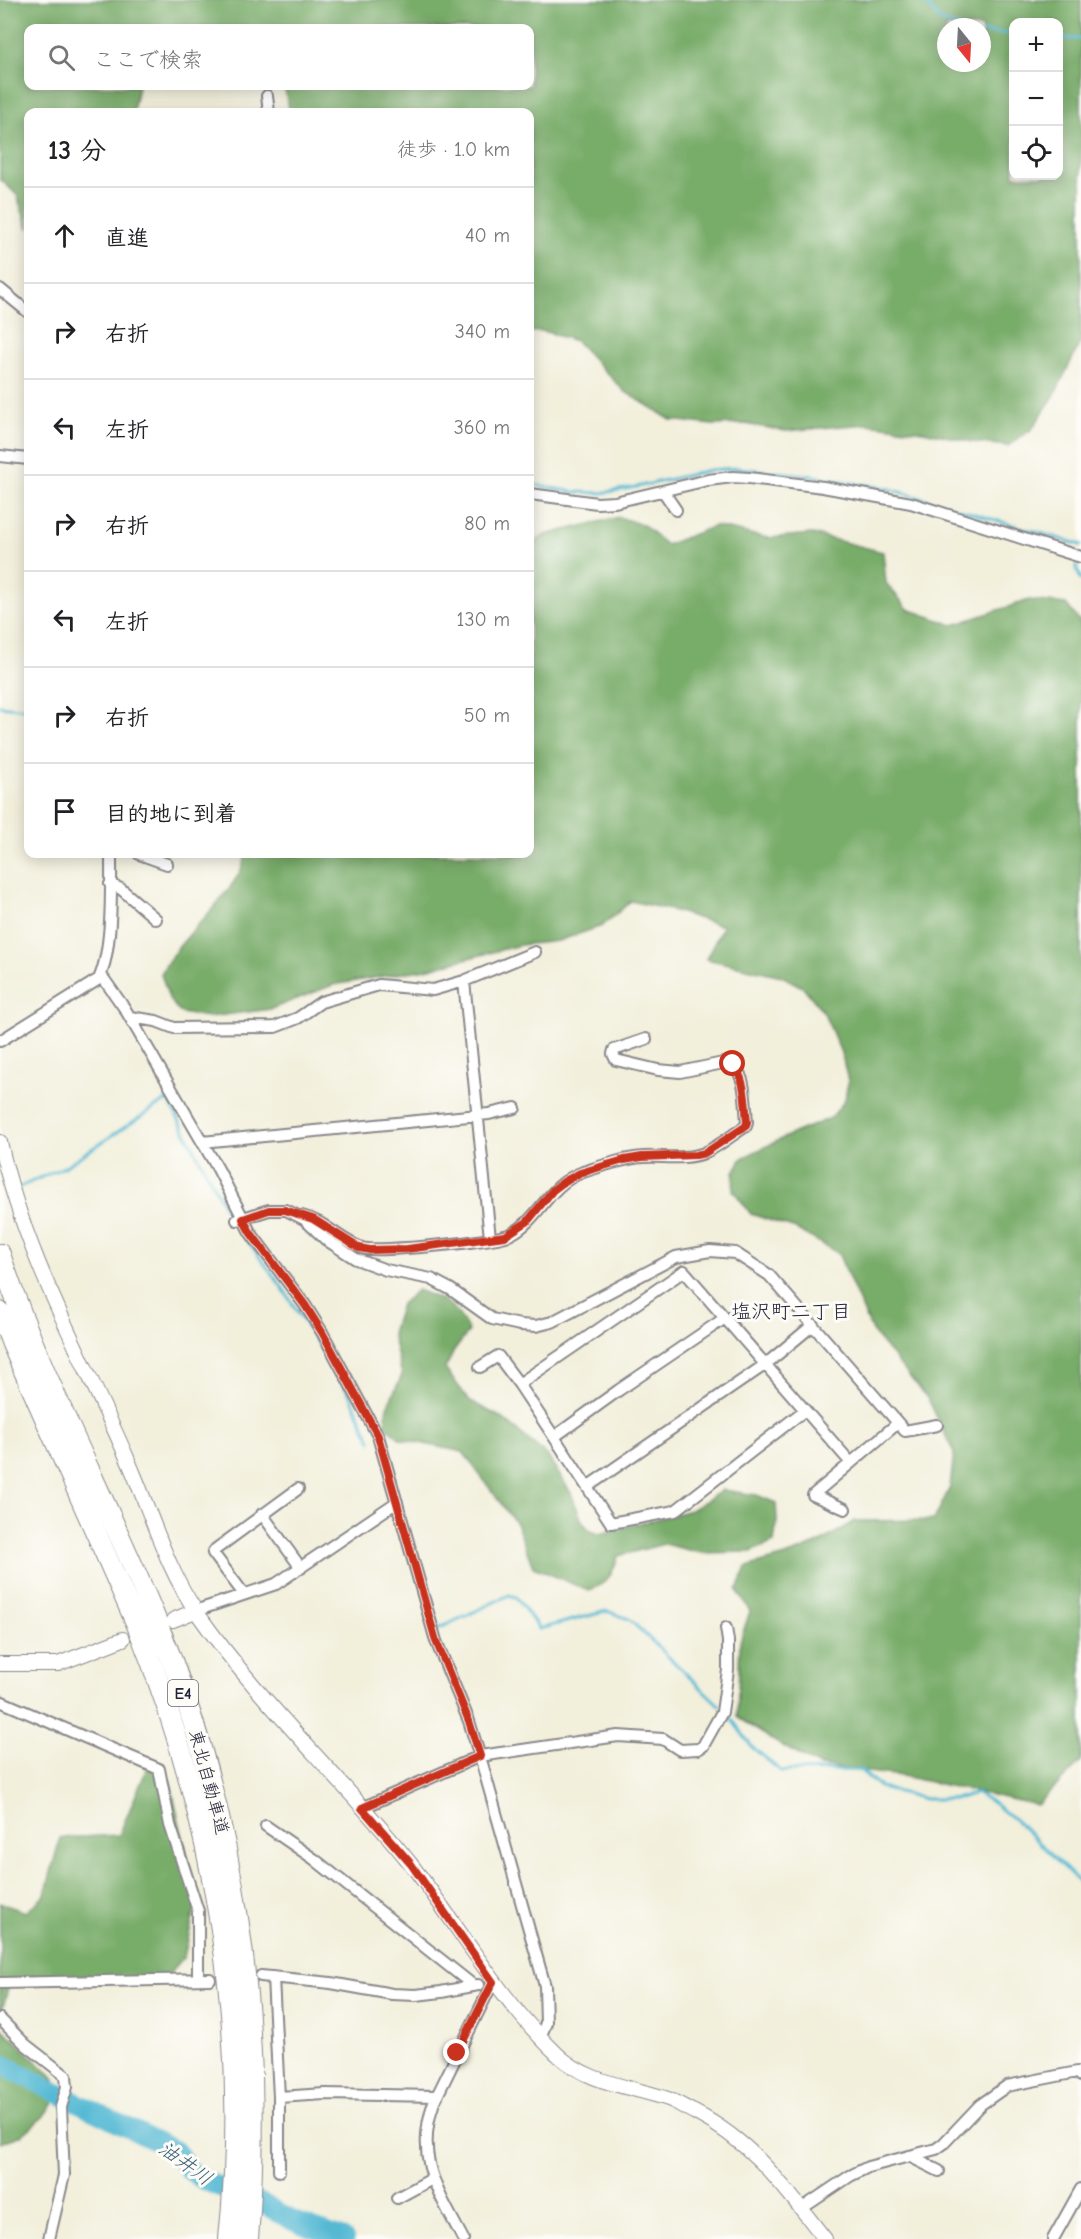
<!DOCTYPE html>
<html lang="ja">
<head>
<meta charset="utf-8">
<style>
	body { margin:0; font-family:"Comic Neue","Klee One",sans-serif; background:#f6f6f6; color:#202124 }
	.controls { position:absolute; right:18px; top:18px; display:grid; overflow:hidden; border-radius:12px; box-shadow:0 3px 15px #0003 }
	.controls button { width:54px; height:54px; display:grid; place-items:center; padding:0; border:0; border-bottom:2px solid #e0e0e0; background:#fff; color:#202124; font:30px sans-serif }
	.compass { position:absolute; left:937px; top:18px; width:54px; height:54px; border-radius:50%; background:#fff; box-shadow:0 3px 15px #0003; rotate:162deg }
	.stop { position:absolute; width:18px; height:18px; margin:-14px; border:4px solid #c8321e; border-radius:50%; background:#fff }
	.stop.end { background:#c8321e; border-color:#fff; box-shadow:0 2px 6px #0008 }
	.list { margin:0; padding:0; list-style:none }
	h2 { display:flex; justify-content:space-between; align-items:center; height:78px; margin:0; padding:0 24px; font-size:26px }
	h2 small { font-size:20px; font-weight:400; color:#757577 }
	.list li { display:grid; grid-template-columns:39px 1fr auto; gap:18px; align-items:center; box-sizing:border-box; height:96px; padding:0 24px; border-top:2px solid #e0e0e0 }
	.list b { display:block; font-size:22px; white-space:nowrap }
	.list em { font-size:20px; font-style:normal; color:#757577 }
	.icon { flex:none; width:33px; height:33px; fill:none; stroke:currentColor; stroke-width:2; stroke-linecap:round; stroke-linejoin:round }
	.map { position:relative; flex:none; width:1081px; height:2239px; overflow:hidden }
	.search { position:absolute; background:#fff; box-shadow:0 3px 15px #0003; left:24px; top:24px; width:510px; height:66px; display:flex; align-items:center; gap:15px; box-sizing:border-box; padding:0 21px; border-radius:12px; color:#757577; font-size:22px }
	.panel { position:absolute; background:#fff; box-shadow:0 3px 15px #0003; left:24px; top:108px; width:510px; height:750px; border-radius:12px }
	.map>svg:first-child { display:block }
	.forest { fill:#78ac69; stroke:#4d6752; stroke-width:1.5; fill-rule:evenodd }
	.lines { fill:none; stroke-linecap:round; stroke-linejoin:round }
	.stream { stroke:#55b9d4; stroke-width:3 }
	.river { stroke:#55b9d4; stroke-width:20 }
	.minor-casing { stroke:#8a888b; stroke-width:14 }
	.tertiary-casing { stroke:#8a888b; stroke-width:16 }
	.motorway-casing { stroke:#8a888b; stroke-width:22 }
	.minor { stroke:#fff; stroke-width:10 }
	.tertiary { stroke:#fff; stroke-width:14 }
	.motorway { stroke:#fff; stroke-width:20 }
	.route { stroke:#c8321e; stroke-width:8 }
	.labels { text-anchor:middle; stroke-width:6; stroke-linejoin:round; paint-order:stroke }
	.shield { fill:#fdfcf7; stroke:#646373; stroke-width:1.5 }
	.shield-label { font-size:16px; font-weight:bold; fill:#22223b }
	.street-label { font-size:18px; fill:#22223b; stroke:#fdfcf7 }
	.neighbourhood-label { font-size:20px; fill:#22223b; stroke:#fdfcf7 }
	.water-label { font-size:20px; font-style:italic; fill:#365e78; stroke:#fdfcf7 }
</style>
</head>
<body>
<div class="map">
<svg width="1081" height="2239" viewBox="0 0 1081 2239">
	<rect width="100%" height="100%" fill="#fdfcf7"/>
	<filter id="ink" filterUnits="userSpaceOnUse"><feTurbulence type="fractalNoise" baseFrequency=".0167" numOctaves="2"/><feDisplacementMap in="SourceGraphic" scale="12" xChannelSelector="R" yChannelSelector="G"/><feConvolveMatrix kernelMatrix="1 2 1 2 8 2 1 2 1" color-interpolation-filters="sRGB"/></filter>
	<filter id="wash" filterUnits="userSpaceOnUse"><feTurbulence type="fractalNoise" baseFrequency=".008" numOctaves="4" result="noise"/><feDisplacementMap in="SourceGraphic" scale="24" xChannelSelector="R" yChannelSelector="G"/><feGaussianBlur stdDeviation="1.35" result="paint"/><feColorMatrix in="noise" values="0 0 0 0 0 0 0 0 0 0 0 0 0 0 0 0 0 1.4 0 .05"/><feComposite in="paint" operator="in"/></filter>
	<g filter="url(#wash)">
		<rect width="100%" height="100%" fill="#f2efdb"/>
		<path class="forest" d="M 0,0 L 1081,0 L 1081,341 L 1054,396 L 1032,429 L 1008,446 L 972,442 L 923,431 L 867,424 L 786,431 L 745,424 L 712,425 L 671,420 L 624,391 L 576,341 L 543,331 L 530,332 L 530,112 L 290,112 L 284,86 L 530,86 L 530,28 L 28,28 L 28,86 L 138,86 L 133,112 L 28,112 L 28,229 L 17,195 L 0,179 ZM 1014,22 L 1058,22 L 1058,176 L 1014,176 ZM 946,27 L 982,27 L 982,63 L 946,63 Z
			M 619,517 L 645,526 L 666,545 L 715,526 L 768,538 L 812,534 L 883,552 L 886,583 L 908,609 L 953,625 L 1029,600 L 1066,604 L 1081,623 L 1081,1762 L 1037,1805 L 902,1776 L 819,1766 L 774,1741 L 737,1717 L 740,1642 L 750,1611 L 737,1590 L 746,1567 L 786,1556 L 819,1543 L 855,1521 L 934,1520 L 950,1487 L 954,1453 L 928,1399 L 872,1331 L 838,1253 L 796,1229 L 751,1214 L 733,1190 L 734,1172 L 742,1158 L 794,1133 L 831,1118 L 845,1100 L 848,1081 L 842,1055 L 824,1013 L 804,988 L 782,976 L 706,959 L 723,926 L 675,911 L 631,901 L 602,926 L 558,941 L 520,945 L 426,969 L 333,985 L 271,1009 L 209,1017 L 181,1013 L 170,1001 L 161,974 C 179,935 241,891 246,854 L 530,854 L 530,546 L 545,535 Z
			M 417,1290 C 446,1300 454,1303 469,1331 L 454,1351 L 445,1369 L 470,1401 L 502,1418 L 547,1455 L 571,1493 L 582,1521 L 591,1532 L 603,1533 L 691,1510 L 723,1490 L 757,1495 L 776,1503 L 777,1521 L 774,1542 L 751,1552 L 701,1553 L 664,1544 L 618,1556 C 612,1577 608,1582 589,1591 L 533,1567 L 517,1525 L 463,1452 L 401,1439 L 385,1426 L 387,1407 L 402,1375 L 392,1333 L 401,1304 Z
			M 148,1766 L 170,1781 L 197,1900 L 184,1957 L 162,1982 L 10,1980 L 0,2019 L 0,1903 L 26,1912 L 45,1895 L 60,1838 L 119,1835 Z
			M 0,2026 L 55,2079 L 57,2092 L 54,2102 L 43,2117 L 22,2135 L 0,2143 Z"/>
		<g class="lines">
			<path class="stream" d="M 922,0 L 942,22 L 958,27
				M 982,32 L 1014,34
				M 1058,38 L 1081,39
				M 530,484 L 574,492 L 601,493 L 637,487 L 710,470 L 738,468 L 812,476 L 890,489 L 1081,545
				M 1076,566 L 1081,580
				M 0,706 L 28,709
				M 20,1187 L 64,1167 L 168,1099 L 231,1219 L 282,1287 L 350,1395 L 371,1441
				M 423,1577 L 438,1629 L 509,1595 L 516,1597 L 539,1629 L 607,1611 L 629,1619 L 720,1706
				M 725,1710 L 752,1747 L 781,1771 L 860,1770 L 880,1787 L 925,1799 L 955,1799 L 977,1793 C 1017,1816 1048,1852 1081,1884"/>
			<path class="river" d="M 0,2063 L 69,2099 L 176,2151 L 190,2171 L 205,2181 L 263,2204 L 293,2221 L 344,2239"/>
		</g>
	</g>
	<g filter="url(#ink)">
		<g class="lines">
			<defs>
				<path id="minor" d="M 267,96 L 269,112
					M 0,289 L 28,312
					M 0,456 L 28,459
					M 663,491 L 676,510
					M 530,494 L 597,503 L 615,502 L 708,480 L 733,477 L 749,478 L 823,487 L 911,503 L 1081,557
					M 139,854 L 167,864
					M 110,884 L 121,889 L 156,919
					M 101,975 L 125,1009 L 218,1169 L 250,1232 L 305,1305 L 322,1332 L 378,1436 L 436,1641 L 469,1721 L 483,1767 L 545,1986 L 546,2023 L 540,2038
					M 464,981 L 490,1238
					M 130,1017 L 156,1021 L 174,1028 L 275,1027 L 298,1018 L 321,1002 L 379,985 L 433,990 L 464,981 L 535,952
					M 0,1041 L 99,979 C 113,948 111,889 111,854
					M 202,1142 L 489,1114 L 515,1108
					M 302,1216 C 325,1221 340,1241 362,1248 C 376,1253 498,1241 511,1234 C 540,1219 547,1185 583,1172 C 602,1166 624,1158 644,1157 C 663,1156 687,1160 704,1153 C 718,1147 732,1135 746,1126 L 747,1122 C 745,1104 747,1070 728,1062 L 680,1072 L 658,1070 L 616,1060 L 613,1054 L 614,1050 L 646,1039
					M 237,1220 L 269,1210 L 286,1210 L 304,1219 L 325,1239 L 356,1259 L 386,1270 L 431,1279 L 450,1289 L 492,1319 L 520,1325 L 536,1326 L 552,1322 L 676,1257 L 710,1251 L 735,1253 L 769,1275 L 905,1431 L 937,1425
					M 480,1367 L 498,1356 L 519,1384 L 611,1523 L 675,1511 L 805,1410
					M 519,1384 L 684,1271 L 851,1463
					M 554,1437 L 619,1390 L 725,1318
					M 587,1487 L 766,1364 L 813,1325
					M 845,1509 L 813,1495 L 898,1423
					M 262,1514 L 301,1568
					M 243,1593 L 213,1553 L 216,1549 L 298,1489
					M 195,1611 L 276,1584 L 397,1502
					M 0,1701 L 159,1769 L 170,1825 L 198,1911 L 198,1979
					M 362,1808 L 480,1756 L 618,1736 L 663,1739 L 680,1750 L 698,1749 L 703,1746 L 722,1712 L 728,1670 L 728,1641 L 726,1628
					M 266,1826 L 314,1859 L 474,1986
					M 261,1976 L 331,1983 L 392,1994 L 416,1995 L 441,1992 L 478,1985
					M 273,1977 L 279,2097 L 279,2171
					M 0,1983 L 210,1979
					M 0,2019 L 26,2045 L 66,2076 L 67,2087 L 61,2107 L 64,2175 L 49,2239
					M 279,2097 L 325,2094 L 437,2096
					M 909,2156 L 939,2171
					M 397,2198 L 432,2179
					M 801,2209 L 850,2176 L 868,2167 L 936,2149 L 943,2144 L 980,2105 L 1007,2086 L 1077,2072 L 1081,2076
					M 463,2239 C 438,2191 414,2158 434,2102 L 493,1982
					M 1053,2239 L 1081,2189"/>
				<path id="tertiary" d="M 0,1142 C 24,1254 82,1355 127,1458 C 150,1509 166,1569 198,1614 C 260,1703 342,1778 410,1863 C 460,1927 498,1998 557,2054 C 588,2084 630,2086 668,2099 C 677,2102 685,2108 694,2112 C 753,2142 785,2188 825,2239
					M 173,1620 L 195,1611
					M 0,1664 L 58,1664 L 123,1639"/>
				<path id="motorway" d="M 0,1254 C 41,1379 104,1494 154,1615 C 237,1812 265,2027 248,2239
					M 0,1312 L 12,1344 L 137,1625 C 215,1820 251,2029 229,2239"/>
			</defs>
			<use href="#minor" class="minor-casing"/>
			<use href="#tertiary" class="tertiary-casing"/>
			<use href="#motorway" class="motorway-casing"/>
			<use href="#minor" class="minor"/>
			<use href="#tertiary" class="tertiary"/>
			<use href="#motorway" class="motorway"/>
		</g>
	</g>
	<g class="lines" filter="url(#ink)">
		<path class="route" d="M 457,2053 L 493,1982 L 411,1864 L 362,1808 L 480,1756 L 469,1721 L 436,1641 L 378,1436 L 322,1332 L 305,1305 L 250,1232 L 243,1219 L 269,1210 L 285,1210 L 313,1219 L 359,1248 L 370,1250 L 407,1249 L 505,1236 L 527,1222 L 553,1190 L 565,1181 L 580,1173 L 624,1160 L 642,1157 L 696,1155 L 705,1153 L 746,1126 L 747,1122 C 745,1103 746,1079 733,1064"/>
	</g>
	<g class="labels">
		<rect class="shield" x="168" y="1680" width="30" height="26" rx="4.5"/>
		<g class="shield-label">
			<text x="183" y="1699">E4</text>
		</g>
		<g class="street-label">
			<text transform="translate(209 1782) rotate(75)" y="6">東北自動車道</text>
		</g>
		<g class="neighbourhood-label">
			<text x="791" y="1318">塩沢町二丁目</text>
		</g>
		<g class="water-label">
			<text transform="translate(186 2163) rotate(36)" y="7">油井川</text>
		</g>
	</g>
</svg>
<div class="controls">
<button>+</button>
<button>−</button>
<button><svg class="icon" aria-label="locate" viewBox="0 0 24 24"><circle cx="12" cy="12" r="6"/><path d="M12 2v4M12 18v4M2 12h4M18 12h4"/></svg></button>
</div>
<svg class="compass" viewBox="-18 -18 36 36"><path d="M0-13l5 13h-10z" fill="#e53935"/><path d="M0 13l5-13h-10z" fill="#757577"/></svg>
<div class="stop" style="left:733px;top:1064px"></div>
<div class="stop end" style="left:457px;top:2053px"></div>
<div class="search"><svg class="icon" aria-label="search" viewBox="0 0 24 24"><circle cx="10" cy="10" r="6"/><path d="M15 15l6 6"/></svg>ここで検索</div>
<section class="panel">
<h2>13 分<small>徒歩 · 1.0 km</small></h2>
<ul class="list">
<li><svg class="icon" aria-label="ahead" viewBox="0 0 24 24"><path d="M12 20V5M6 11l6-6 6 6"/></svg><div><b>直進</b></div><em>40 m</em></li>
<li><svg class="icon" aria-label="right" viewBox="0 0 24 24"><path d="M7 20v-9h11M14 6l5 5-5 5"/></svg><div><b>右折</b></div><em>340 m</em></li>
<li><svg class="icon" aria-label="left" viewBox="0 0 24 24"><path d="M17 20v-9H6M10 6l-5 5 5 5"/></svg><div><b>左折</b></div><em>360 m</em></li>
<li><svg class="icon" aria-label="right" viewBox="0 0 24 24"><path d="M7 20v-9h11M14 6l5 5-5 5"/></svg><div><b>右折</b></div><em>80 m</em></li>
<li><svg class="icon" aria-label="left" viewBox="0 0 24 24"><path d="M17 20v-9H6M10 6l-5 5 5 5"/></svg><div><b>左折</b></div><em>130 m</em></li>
<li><svg class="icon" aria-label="right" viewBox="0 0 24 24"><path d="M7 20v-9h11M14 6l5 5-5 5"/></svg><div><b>右折</b></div><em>50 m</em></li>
<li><svg class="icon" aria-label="arrive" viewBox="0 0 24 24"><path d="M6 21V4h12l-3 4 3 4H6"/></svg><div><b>目的地に到着</b></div></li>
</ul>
</section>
</div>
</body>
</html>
